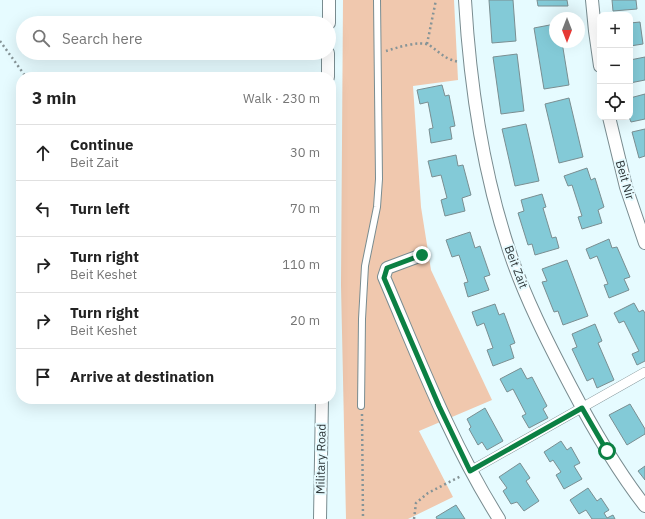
<!DOCTYPE html>
<html lang="en">
<head>
<meta charset="utf-8">
<style>
	body { margin:0; font-family:"IBM Plex Sans",sans-serif; background:#f6f6f6; color:#222 }
	.controls { position:absolute; right:12px; top:12px; display:grid; overflow:hidden; border-radius:8px; box-shadow:0 4px 16px #0002 }
	.controls button { width:36px; height:36px; display:grid; place-items:center; padding:0; border:0; border-bottom:1px solid #e0e0e0; background:#fff; color:#222; font:20px sans-serif }
	.compass { position:absolute; left:549px; top:12px; width:36px; height:36px; border-radius:50%; background:#fff; box-shadow:0 4px 16px #0002; rotate:180deg }
	.stop { position:absolute; width:12px; height:12px; margin:-9px; border:3px solid #0b8043; border-radius:50%; background:#fff }
	.stop.end { background:#0b8043; border-color:#fff; box-shadow:0 1px 4px #0008 }
	.list { margin:0; padding:0; list-style:none }
	h2 { display:flex; justify-content:space-between; align-items:center; height:52px; margin:0; padding:0 16px; font-size:17px }
	h2 small { font-size:13px; font-weight:400; color:#767676 }
	.list li { display:grid; grid-template-columns:26px 1fr auto; gap:12px; align-items:center; box-sizing:border-box; height:56px; padding:0 16px; border-top:1px solid #e0e0e0 }
	.list b { display:block; font-size:15px; white-space:nowrap }
	.list p { margin:0; font-size:13px; white-space:nowrap; color:#767676 }
	.list em { font-size:13px; font-style:normal; color:#767676 }
	.icon { flex:none; width:22px; height:22px; fill:none; stroke:currentColor; stroke-width:2; stroke-linecap:round; stroke-linejoin:round }
	.map { position:relative; flex:none; width:645px; height:519px; overflow:hidden }
	.search { position:absolute; background:#fff; box-shadow:0 4px 16px #0002; left:16px; top:16px; width:320px; height:44px; display:flex; align-items:center; gap:10px; box-sizing:border-box; padding:0 14px; border-radius:22px; color:#767676; font-size:15px }
	.panel { position:absolute; background:#fff; box-shadow:0 4px 16px #0002; left:16px; top:72px; width:320px; height:332px; border-radius:16px }
	.map>svg:first-child { display:block }
	.green { fill:#f0c8ae }
	.building { fill:#83cad7; stroke:#7a8e91 }
	.lines { fill:none; stroke-linecap:round; stroke-linejoin:round }
	.service-casing { stroke:#798c90; stroke-width:8 }
	.pedestrian-casing { stroke:#798c90; stroke-width:10 }
	.minor-casing { stroke:#798c90; stroke-width:14 }
	.path { stroke:#869497; stroke-width:2.5; stroke-dasharray:2 3; stroke-linecap:butt }
	.service { stroke:#fff; stroke-width:6 }
	.pedestrian { stroke:#fff; stroke-width:9 }
	.minor { stroke:#fff; stroke-width:12 }
	.route { stroke:#0b8043; stroke-width:5 }
	.labels { text-anchor:middle; stroke-width:4; stroke-linejoin:round; paint-order:stroke }
	.street-label { font-size:12px; fill:#2e3638; stroke:#e6fbff }
</style>
</head>
<body>
<div class="map">
<svg width="645" height="519" viewBox="0 0 645 519">
	<rect width="100%" height="100%" fill="#e6fbff"/>
	<path class="green" d="M 343,0 L 454,0 L 458,80 L 413,86 L 421,207 L 431,270 L 492,400 L 419,431 L 453,497 L 408,519 L 346,519 L 341,285 Z"/>
	<path class="building" d="M 489,0 L 513,0 L 516,41 L 492,43 Z
		M 537,0 L 567,0 L 568,6 L 538,6 Z
		M 612,0 L 636,0 L 637,9 L 613,11 Z
		M 640,22 L 643,44 L 630,46 L 630,23 Z
		M 555,24 L 555,42 L 562,42 L 569,85 L 544,89 L 534,28 Z
		M 517,54 L 524,111 L 501,114 L 493,57 Z
		M 645,57 L 645,80 L 630,83 L 630,60 Z
		M 442,85 L 445,96 L 449,95 L 455,126 L 450,127 L 452,139 L 431,143 L 429,129 L 433,128 L 428,102 L 420,104 L 417,90 Z
		M 645,94 L 645,119 L 631,122 L 629,117 L 630,98 Z
		M 569,98 L 583,157 L 559,163 L 545,104 Z
		M 526,124 L 539,181 L 515,186 L 502,129 Z
		M 645,129 L 645,156 L 639,158 L 632,132 Z
		M 456,155 L 458,166 L 463,165 L 471,195 L 462,198 L 465,211 L 445,216 L 441,200 L 447,198 L 441,175 L 432,177 L 428,161 Z
		M 587,168 L 591,180 L 595,178 L 604,207 L 598,210 L 602,223 L 582,229 L 578,217 L 582,216 L 572,185 L 568,186 L 564,176 Z
		M 542,194 L 546,207 L 543,208 L 552,238 L 556,237 L 559,248 L 535,255 L 532,244 L 528,245 L 518,213 L 524,211 L 521,200 Z
		M 470,232 L 475,248 L 480,246 L 490,275 L 484,277 L 489,290 L 468,297 L 464,283 L 468,282 L 459,255 L 452,257 L 446,240 Z
		M 609,239 L 612,248 L 617,247 L 630,277 L 624,279 L 629,290 L 609,298 L 604,285 L 608,284 L 597,256 L 590,259 L 586,249 Z
		M 567,260 L 588,316 L 563,325 L 558,311 L 554,312 L 542,282 L 547,281 L 542,269 Z
		M 634,303 L 639,312 L 643,310 L 645,313 L 645,361 L 637,365 L 632,354 L 639,351 L 624,321 L 619,323 L 614,313 Z
		M 495,304 L 499,315 L 504,313 L 515,343 L 510,345 L 514,358 L 493,366 L 487,350 L 493,348 L 484,323 L 477,326 L 472,312 Z
		M 595,324 L 602,341 L 598,343 L 614,380 L 597,388 L 593,378 L 587,381 L 572,349 L 577,347 L 572,334 Z
		M 521,368 L 527,379 L 532,377 L 547,406 L 543,409 L 548,418 L 529,428 L 522,416 L 526,414 L 513,389 L 507,392 L 500,379 Z
		M 630,404 L 645,429 L 645,434 L 627,445 L 609,415 Z
		M 485,408 L 503,441 L 487,450 L 482,442 L 478,445 L 469,429 L 471,427 L 467,419 Z
		M 561,441 L 567,450 L 571,447 L 580,463 L 574,466 L 582,479 L 564,489 L 556,475 L 561,472 L 553,460 L 550,462 L 544,452 Z
		M 520,463 L 530,478 L 526,481 L 539,501 L 524,511 L 517,502 L 511,504 L 503,491 L 507,488 L 499,477 Z
		M 645,466 L 645,480 L 638,471 Z
		M 588,488 L 597,501 L 601,498 L 609,510 L 604,513 L 607,518 L 613,515 L 615,519 L 592,519 L 586,510 L 579,514 L 570,500 Z
		M 456,505 L 465,519 L 437,519 L 436,517 Z"/>
	<g class="lines">
		<defs>
			<path id="service" d="M 361,406 L 362,319 L 365,266 L 377,207 L 379,179 L 377,0"/>
			<path id="pedestrian" d="M 470,471 L 645,372"/>
			<path id="minor" d="M 465,0 C 470,85 482,169 509,250 C 524,296 548,343 570,385 C 592,427 616,469 645,506
				M 592,0 L 595,31 L 600,66
				M 329,23 L 329,0
				M 328,77 L 328,53
				M 609,117 L 626,187 L 645,243
				M 422,255 L 387,268 L 384,277 C 419,359 451,443 499,519
				M 320,519 L 322,399"/>
		</defs>
		<use href="#service" class="service-casing"/>
		<use href="#pedestrian" class="pedestrian-casing"/>
		<use href="#minor" class="minor-casing"/>
		<path class="path" d="M 0,41 L 26,77
			M 427,44 L 436,0
			M 386,51 C 396,48 420,40 429,45 C 441,53 444,59 459,62
			M 362,414 L 363,519
			M 414,519 L 416,503 L 428,493 L 461,476"/>
		<use href="#service" class="service"/>
		<use href="#pedestrian" class="pedestrian"/>
		<use href="#minor" class="minor"/>
	</g>
	<g class="lines">
		<path class="route" d="M 422,255 L 387,268 L 384,278 L 439,406 L 470,471 L 582,408 L 607,451"/>
	</g>
	<g class="labels">
		<g class="street-label">
			<text transform="translate(625 180) rotate(74)" y="4">Beit Nir</text>
			<text transform="translate(516 267) rotate(69)" y="4">Beit Zait</text>
			<text transform="translate(321 459) rotate(-89)" y="4">Military Road</text>
		</g>
	</g>
</svg>
<div class="controls">
<button>+</button>
<button>−</button>
<button><svg class="icon" aria-label="locate" viewBox="0 0 24 24"><circle cx="12" cy="12" r="6"/><path d="M12 2v4M12 18v4M2 12h4M18 12h4"/></svg></button>
</div>
<svg class="compass" viewBox="-18 -18 36 36"><path d="M0-13l5 13h-10z" fill="#e53935"/><path d="M0 13l5-13h-10z" fill="#767676"/></svg>
<div class="stop" style="left:607px;top:451px"></div>
<div class="stop end" style="left:422px;top:255px"></div>
<div class="search"><svg class="icon" aria-label="search" viewBox="0 0 24 24"><circle cx="10" cy="10" r="6"/><path d="M15 15l6 6"/></svg>Search here</div>
<section class="panel">
<h2>3 min<small>Walk · 230 m</small></h2>
<ul class="list">
<li><svg class="icon" aria-label="ahead" viewBox="0 0 24 24"><path d="M12 20V5M6 11l6-6 6 6"/></svg><div><b>Continue</b><p>Beit Zait</p></div><em>30 m</em></li>
<li><svg class="icon" aria-label="left" viewBox="0 0 24 24"><path d="M17 20v-9H6M10 6l-5 5 5 5"/></svg><div><b>Turn left</b></div><em>70 m</em></li>
<li><svg class="icon" aria-label="right" viewBox="0 0 24 24"><path d="M7 20v-9h11M14 6l5 5-5 5"/></svg><div><b>Turn right</b><p>Beit Keshet</p></div><em>110 m</em></li>
<li><svg class="icon" aria-label="right" viewBox="0 0 24 24"><path d="M7 20v-9h11M14 6l5 5-5 5"/></svg><div><b>Turn right</b><p>Beit Keshet</p></div><em>20 m</em></li>
<li><svg class="icon" aria-label="arrive" viewBox="0 0 24 24"><path d="M6 21V4h12l-3 4 3 4H6"/></svg><div><b>Arrive at destination</b></div></li>
</ul>
</section>
</div>
</body>
</html>
